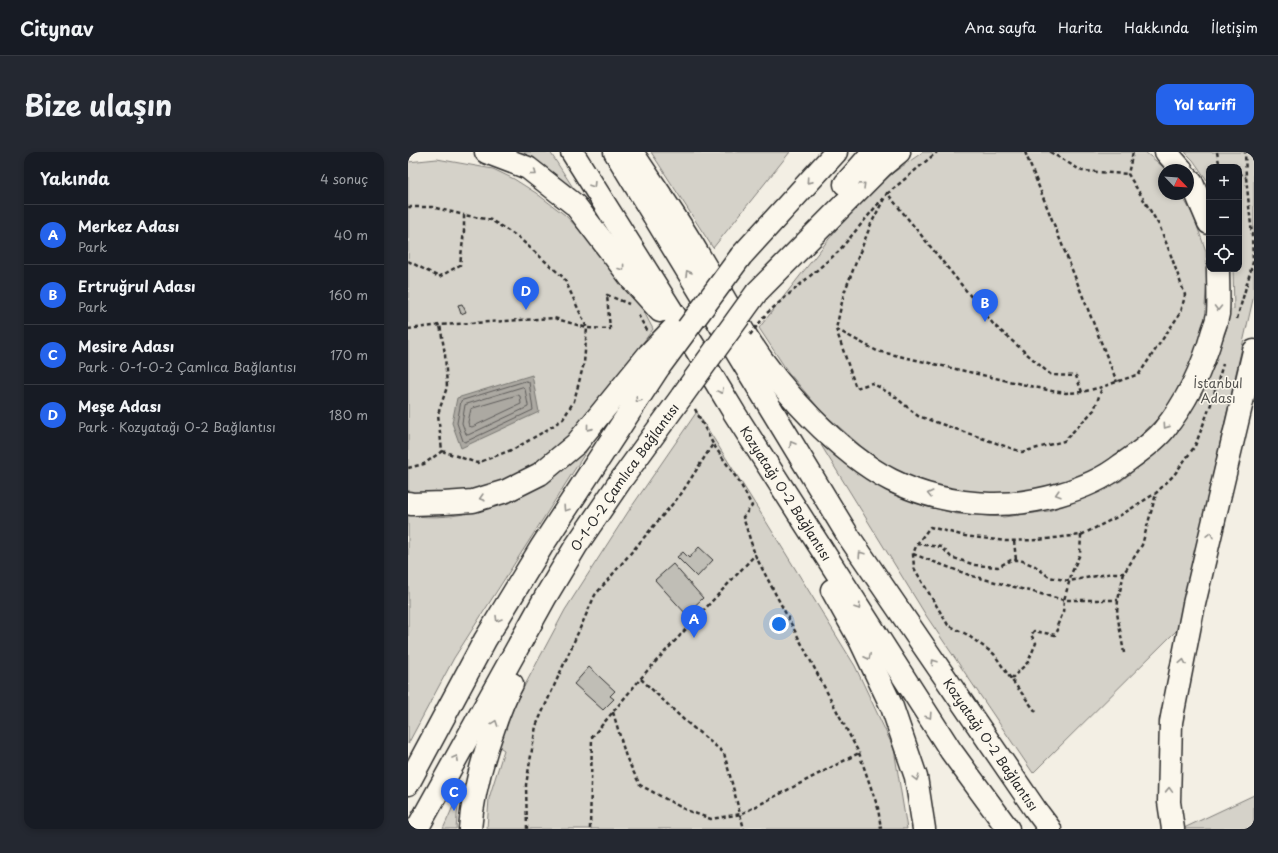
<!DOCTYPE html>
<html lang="tr">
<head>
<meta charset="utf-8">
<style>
	body { margin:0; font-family:"Playpen Sans",sans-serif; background:#242831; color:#f1f3f6 }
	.controls { position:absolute; right:12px; top:12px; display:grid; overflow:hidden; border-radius:8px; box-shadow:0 2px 6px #0003 }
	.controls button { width:36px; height:36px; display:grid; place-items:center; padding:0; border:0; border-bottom:1px solid #363941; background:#171b24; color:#f1f3f6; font:20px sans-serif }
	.compass { position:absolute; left:750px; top:12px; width:36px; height:36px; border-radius:50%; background:#171b24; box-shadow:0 2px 6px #0003; rotate:115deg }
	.you { position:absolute; left:371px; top:472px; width:14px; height:14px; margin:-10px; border:3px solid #fff; border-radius:50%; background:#1a73e8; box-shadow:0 0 0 6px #1a73e833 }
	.badge { display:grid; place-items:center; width:26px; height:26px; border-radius:50%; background:#2563eb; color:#fff; font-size:13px; font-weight:700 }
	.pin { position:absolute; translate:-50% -33px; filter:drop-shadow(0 1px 2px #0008) }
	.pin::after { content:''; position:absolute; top:21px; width:14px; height:12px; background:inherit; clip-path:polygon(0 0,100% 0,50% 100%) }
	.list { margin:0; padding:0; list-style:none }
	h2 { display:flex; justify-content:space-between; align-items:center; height:52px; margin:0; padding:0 16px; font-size:17px }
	h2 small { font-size:13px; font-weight:400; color:#9ea1a6 }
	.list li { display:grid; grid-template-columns:26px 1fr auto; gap:12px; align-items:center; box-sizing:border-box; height:60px; padding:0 16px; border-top:1px solid #363941 }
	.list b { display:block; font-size:15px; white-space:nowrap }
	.list p { margin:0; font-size:13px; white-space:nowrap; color:#9ea1a6 }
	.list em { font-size:13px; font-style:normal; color:#9ea1a6 }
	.icon { flex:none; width:22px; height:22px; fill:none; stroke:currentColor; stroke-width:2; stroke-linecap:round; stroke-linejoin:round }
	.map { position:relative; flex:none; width:846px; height:677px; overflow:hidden; border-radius:12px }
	header { display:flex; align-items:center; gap:24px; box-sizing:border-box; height:56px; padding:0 20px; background:#171b24; border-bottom:1px solid #363941 }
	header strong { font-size:19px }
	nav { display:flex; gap:22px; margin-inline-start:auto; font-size:14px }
	.intro { display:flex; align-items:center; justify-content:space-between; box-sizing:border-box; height:96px; padding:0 24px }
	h1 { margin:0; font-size:28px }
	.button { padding:10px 18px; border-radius:12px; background:#2563eb; color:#fff; font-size:14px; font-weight:700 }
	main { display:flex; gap:24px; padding:0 24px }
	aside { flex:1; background:#171b24; border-radius:12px; box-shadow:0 2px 6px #0003 }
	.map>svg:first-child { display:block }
	.green { fill:#d5d2c9; stroke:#807e7a }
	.water { fill:#aca9a2; stroke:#787772 }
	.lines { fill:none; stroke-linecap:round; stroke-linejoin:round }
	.shore { stroke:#5f5d5b; stroke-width:1 }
	.building { fill:#c0beb6; stroke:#2b2b2b }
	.highway-casing { stroke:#2b2b2b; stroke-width:25 }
	.path { stroke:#2b2b2b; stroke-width:2.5; stroke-dasharray:4 3; stroke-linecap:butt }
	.highway { stroke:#fbf7ec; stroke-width:22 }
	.highway-bridge-casing { stroke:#2b2b2b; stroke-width:25; stroke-linecap:butt }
	.path-bridge { stroke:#2b2b2b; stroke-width:2.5; stroke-dasharray:4 3; stroke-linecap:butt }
	.highway-bridge { stroke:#fbf7ec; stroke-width:22 }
	.oneway { stroke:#93918c }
	.labels { text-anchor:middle; stroke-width:3; stroke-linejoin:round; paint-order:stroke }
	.park-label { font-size:13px; fill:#565552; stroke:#fbf7ec }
	.street-label { font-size:13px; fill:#2b2b2b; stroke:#fbf7ec }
</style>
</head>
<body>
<header>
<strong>Citynav</strong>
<nav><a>Ana sayfa</a><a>Harita</a><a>Hakkında</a><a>İletişim</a></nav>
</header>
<div class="intro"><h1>Bize ulaşın</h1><a class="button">Yol tarifi</a></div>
<main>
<aside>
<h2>Yakında<small>4 sonuç</small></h2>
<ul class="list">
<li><span class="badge">A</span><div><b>Merkez Adası</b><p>Park</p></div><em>40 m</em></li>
<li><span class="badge">B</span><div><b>Ertruğrul Adası</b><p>Park</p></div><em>160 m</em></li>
<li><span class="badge">C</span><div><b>Mesire Adası</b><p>Park · O-1-O-2 Çamlıca Bağlantısı</p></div><em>170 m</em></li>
<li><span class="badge">D</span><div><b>Meşe Adası</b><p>Park · Kozyatağı O-2 Bağlantısı</p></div><em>180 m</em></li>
</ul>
</aside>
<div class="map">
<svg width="846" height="677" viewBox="0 0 846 677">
	<rect width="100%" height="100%" fill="#f3efe4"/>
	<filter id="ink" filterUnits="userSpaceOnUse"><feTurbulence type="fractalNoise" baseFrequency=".025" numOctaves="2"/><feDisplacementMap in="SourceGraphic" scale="8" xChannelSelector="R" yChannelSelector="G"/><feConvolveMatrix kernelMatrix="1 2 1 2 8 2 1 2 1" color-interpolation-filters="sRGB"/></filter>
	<g filter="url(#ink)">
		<path class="green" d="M 109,0 L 142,0 L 166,37 L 136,14 Z
			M 243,0 L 382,0 L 305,96 Z
			M 515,0 L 737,0 L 759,18 L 756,18 L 756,42 L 773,42 L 785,63 L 798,99 L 799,129 L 797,153 L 801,155 L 798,179 L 771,242 L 751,265 L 721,295 L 689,315 L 645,334 L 616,340 L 584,342 L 557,341 L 517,331 L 480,314 L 454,295 L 414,260 L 380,220 L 351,176 L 439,64 L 486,20 Z
			M 777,0 L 846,0 L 846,143 L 769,478 L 625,621 L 519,465 L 413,293 L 482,341 L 514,353 L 549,362 L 596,365 L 641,359 L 713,329 L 756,295 L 787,251 L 806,214 L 819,175 L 821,158 L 826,157 L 825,117 L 831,117 L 831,15 L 801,15 L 801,31 L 785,8 Z
			M 29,7 L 85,17 L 106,27 L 128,41 L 157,63 L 179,86 L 225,139 L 245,177 C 205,231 167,295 104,325 C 98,329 90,330 84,333 C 56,342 29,345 0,340 L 0,10 Z
			M 287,257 L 359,371 L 447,514 L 486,597 L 499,677 L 79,677 L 81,646 L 96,598 L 90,594 L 109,548 L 157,458 L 220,360 L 288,261 Z
			M 183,292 L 46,506 L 0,592 L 0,363 C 51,371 104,353 145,323 C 158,314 171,302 183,292 Z
			M 51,641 L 48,677 L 35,677 Z
			M 846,643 L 846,677 L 776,677 L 776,676 Z"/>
		<path class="water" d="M 124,223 L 131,260 L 53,296 L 44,271 L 49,246 Z"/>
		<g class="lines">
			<path class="shore" d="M 118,229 L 121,230 L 125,258 L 57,290 L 55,289 L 49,271 L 53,249 Z
				M 115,235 L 117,237 L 120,253 L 120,255 L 60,283 L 58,282 L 54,271 L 57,253 Z
				M 110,243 L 112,244 L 113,252 L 64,275 L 61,274 L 60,270 L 63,257 Z"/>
		</g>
		<path class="building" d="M 54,152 L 58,160 L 53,162 L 50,153 Z
			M 291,395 L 305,408 L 289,425 L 269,405 L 275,400 L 281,406 Z
			M 265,412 L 295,446 L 278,462 L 247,428 Z
			M 181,515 L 207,539 L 202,544 L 206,547 L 195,558 L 166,532 Z"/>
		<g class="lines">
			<defs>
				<g id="highway">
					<path d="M 78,0 L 120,16 L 167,53 L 225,129 L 252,159"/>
					<path id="s1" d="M 164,0 L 289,199 L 327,262 L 543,599 L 600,677"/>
					<path id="s2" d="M 207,0 L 441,385 L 627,657 L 642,677"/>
					<path d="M 224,0 C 246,34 270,67 290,102 C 307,130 323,159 340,187 C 371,236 430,301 483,328 C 513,343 549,351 582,352 C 624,353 680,339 713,313 C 727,303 744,292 755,279 C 779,250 795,215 805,179 C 807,174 809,168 810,162 C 811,147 810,132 810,117"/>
					<path d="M 758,0 L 774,18"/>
					<path d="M 780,26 L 784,31 L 801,71"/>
					<path d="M 437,32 L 465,0"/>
					<path d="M 333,104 L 428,0"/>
					<path d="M 349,140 L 474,14 L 491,0"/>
					<path d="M 0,351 L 4,352 L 36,351 L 65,349 L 98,339 L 132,322 L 168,292 L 241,202"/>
					<path d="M 424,438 L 453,490 L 484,555 L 508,625 L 516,677"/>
					<path d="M 0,632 L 77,488 L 134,394 L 251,215"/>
					<path id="s3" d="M 9,677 L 138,444 L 168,394 L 213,328 L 274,244"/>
					<path d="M 62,677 C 65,642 74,608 86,575 C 91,560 96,546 104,532"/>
					<path d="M 765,677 L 761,650 L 763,570 L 786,452 L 846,199"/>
				</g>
			</defs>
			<use href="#highway" class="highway-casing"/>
			<path class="path" d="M 617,0 L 709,230
				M 642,0 L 674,19 L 720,22
				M 809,0 L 811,11 L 818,15
				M 831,21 L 838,25
				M 479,42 L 529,0
				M 0,55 L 24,55 L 56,63
				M 0,109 L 31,125 L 52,113 L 56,79 L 56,63 L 83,68 L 110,85 L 156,126 L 179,176 L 176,211 L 166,249 L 155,267 L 137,279 L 106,297 L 69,311 L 34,299
				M 359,161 L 430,100 L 475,46
				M 230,163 L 240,180
				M 829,167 L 845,110 L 844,83 L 838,25 L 837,0
				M 0,177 L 32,173 L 146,166 L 179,176 L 202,177 L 199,143 L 221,152
				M 428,177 L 448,236 L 464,231 L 486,244 L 510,264 L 614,300 L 656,289 L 686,258 L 694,236
				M 674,240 L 668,224 L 643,223 L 586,173 L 479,41 L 463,72 L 436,141 L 428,177 L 469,199 L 644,239 L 658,241 L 674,240 L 694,235 L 731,222 L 773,160 L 777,143 L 761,98 L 751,73 L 720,22 L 725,0
				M 287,257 L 305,292
				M 0,316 L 16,312 L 34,299 L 30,262 L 39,235 L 37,202 L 32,173
				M 606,389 L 608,408
				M 509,392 L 534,395 L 543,405 L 567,413 L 590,415 L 603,408 L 612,408 L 627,414 L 641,425 L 661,429 L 705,421 L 716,421
				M 505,402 L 564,424 L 656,448 L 710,448
				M 716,501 L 709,461 L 710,448 L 716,421 L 734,393 L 748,342
				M 233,527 L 276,568 L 316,601 L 336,677
				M 603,527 L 620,510 L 628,491 L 623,483 L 626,479 L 647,483 L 650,478 L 649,474 L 655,461 L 656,448 L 664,420 L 672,402 L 673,383
				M 205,560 L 218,605 L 232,633 L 278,658 L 303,667 L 333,662 L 451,601
				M 628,560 L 603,527 L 586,502 L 558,482 L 540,473 L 506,416 L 505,402 L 509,392 L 522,375 L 557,384 L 597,389 L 629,388 L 673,383 L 713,363 L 748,341 L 766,323 L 787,294 L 803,252 L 815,212
				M 119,677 L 118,633 L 128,574 L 187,443 L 273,342 L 305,292 L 332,331 L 344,354 L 335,365 L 347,403
				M 182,677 L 184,585 L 239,519 L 347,403 L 451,601 L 470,656 L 473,677"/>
			<use href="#highway" class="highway"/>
			<defs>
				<path id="highway-bridge" d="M 241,202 L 264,178
					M 251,215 L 333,104
					M 274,244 L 349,140"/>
			</defs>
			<use href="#highway-bridge" class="highway-bridge-casing"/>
			<path class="path-bridge" d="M 342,183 L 359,161"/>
			<use href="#highway-bridge" class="highway-bridge"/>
		</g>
		<defs><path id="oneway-chevron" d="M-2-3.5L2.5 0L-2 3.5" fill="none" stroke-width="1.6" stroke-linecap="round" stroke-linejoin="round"/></defs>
		<g class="oneway">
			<use href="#oneway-chevron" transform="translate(126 21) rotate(38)"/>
			<use href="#oneway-chevron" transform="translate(401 29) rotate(132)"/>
			<use href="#oneway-chevron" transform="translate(185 33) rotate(58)"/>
			<use href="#oneway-chevron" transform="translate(455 33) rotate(-45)"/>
			<use href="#oneway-chevron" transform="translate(214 116) rotate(53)"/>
			<use href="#oneway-chevron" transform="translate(280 121) rotate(-121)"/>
			<use href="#oneway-chevron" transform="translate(810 156) rotate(91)"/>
			<use href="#oneway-chevron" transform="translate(313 239) rotate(59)"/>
			<use href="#oneway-chevron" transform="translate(230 248) rotate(123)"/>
			<use href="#oneway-chevron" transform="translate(758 274) rotate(125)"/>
			<use href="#oneway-chevron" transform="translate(181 276) rotate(129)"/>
			<use href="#oneway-chevron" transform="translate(384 292) rotate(-121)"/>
			<use href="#oneway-chevron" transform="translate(522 342) rotate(-166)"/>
			<use href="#oneway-chevron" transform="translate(650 342) rotate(163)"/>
			<use href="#oneway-chevron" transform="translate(74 346) rotate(164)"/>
			<use href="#oneway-chevron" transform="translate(158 357) rotate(123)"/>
			<use href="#oneway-chevron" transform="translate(802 383) rotate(-77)"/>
			<use href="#oneway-chevron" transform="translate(453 402) rotate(-124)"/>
			<use href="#oneway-chevron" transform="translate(450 455) rotate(57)"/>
			<use href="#oneway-chevron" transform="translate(90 467) rotate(121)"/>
			<use href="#oneway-chevron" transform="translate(460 505) rotate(64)"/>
			<use href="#oneway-chevron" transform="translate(526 510) rotate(-124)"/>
			<use href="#oneway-chevron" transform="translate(775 510) rotate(-79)"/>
			<use href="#oneway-chevron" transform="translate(521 564) rotate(57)"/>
			<use href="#oneway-chevron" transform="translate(87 571) rotate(-70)"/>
			<use href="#oneway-chevron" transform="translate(48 606) rotate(-61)"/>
			<use href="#oneway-chevron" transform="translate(508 626) rotate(75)"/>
			<use href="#oneway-chevron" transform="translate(761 638) rotate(-88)"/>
		</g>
	</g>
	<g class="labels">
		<g class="park-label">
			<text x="810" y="236">İstanbul<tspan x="810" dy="15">Adası</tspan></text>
		</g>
		<g class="street-label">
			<text dy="5" stroke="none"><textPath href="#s3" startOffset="409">O-1-O-2 Çamlıca Bağlantısı</textPath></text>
			<text dy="5" stroke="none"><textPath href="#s1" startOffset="403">Kozyatağı O-2 Bağlantısı</textPath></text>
			<text dy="5" stroke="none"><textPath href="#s2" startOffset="702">Kozyatağı O-2 Bağlantısı</textPath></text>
		</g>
	</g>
</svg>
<div class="controls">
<button>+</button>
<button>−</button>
<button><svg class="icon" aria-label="locate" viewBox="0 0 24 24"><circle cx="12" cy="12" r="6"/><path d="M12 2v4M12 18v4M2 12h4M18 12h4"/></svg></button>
</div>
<svg class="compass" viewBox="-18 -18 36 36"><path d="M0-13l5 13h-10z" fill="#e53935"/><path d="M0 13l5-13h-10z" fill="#9ea1a6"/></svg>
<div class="you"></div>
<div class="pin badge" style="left:286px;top:486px">A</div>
<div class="pin badge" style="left:577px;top:170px">B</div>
<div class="pin badge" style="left:46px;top:659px">C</div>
<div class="pin badge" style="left:118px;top:158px">D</div>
</div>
</main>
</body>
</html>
